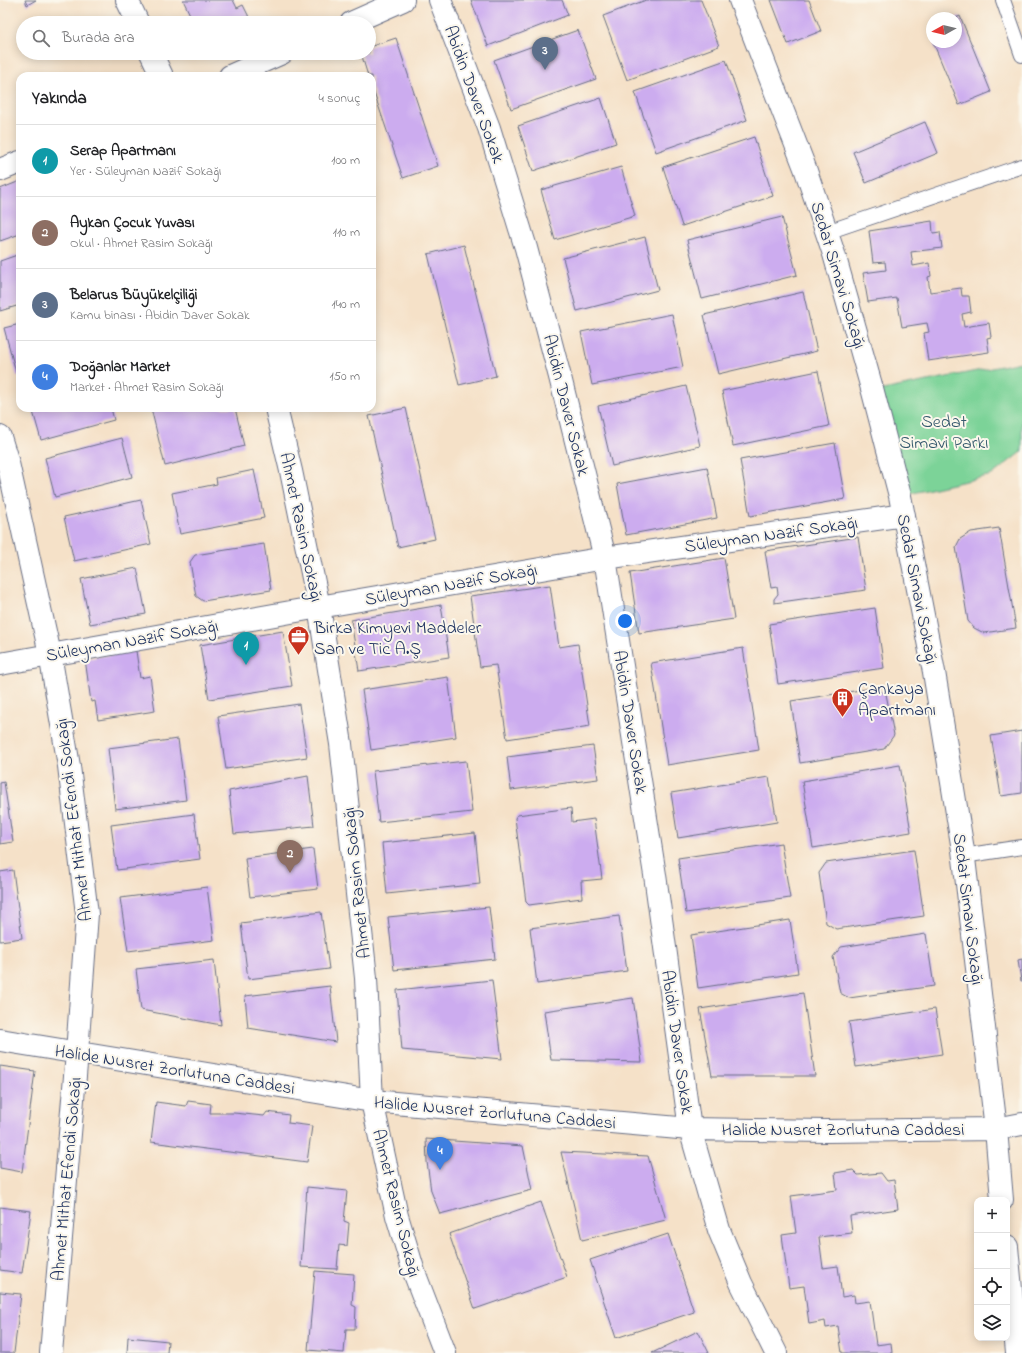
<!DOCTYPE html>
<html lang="tr">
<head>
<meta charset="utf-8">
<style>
	body { margin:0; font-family:"Indie Flower",sans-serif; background:#f6f6f6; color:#202124 }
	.controls { position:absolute; right:12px; bottom:12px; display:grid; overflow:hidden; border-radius:8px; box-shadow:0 2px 10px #0003 }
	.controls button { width:36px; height:36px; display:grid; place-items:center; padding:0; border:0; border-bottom:1px solid #e0e0e0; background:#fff; color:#202124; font:20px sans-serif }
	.compass { position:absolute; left:926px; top:12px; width:36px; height:36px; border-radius:50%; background:#fff; box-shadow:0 2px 10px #0003; rotate:262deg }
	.you { position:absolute; left:625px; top:621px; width:14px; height:14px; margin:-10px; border:3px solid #fff; border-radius:50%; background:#1a73e8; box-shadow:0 0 0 6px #1a73e833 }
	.badge { display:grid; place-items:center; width:26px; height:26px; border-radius:50%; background:#c8321e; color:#fff; font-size:13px; font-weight:700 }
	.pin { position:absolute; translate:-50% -33px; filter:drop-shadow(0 1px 2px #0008) }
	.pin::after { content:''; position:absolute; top:21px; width:14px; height:12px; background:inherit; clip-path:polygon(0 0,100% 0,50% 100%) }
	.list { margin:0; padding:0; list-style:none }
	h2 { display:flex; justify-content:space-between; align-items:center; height:52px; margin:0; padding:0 16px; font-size:17px }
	h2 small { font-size:13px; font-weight:400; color:#757577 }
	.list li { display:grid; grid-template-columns:26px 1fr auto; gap:12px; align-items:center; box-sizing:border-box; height:72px; padding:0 16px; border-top:1px solid #e0e0e0 }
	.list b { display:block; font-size:15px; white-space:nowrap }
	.list p { margin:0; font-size:13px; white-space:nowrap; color:#757577 }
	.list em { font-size:13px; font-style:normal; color:#757577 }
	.icon { flex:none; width:22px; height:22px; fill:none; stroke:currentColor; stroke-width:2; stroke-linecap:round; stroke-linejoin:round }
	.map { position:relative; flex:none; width:1022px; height:1353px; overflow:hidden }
	.search { position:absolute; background:#fff; box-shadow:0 2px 10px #0003; left:16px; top:16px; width:360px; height:44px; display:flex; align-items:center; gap:10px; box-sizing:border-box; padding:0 14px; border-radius:22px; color:#757577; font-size:15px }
	.panel { position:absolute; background:#fff; box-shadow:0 2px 10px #0003; left:16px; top:72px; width:360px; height:340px; border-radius:12px }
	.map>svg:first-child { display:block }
	.green { fill:#7bd398; stroke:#4b817b }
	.building { fill:#ccacef }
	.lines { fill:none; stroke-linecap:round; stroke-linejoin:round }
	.service-casing { stroke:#676d83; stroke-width:16 }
	.minor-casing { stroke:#676d83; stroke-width:24 }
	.service { stroke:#fff; stroke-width:14 }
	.minor { stroke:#fff; stroke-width:22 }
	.labels { text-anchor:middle; stroke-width:4; stroke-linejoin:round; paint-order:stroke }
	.street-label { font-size:18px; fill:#1b2f5e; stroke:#fbf7ec }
	.park-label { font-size:18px; fill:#33586c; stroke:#fbf7ec }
	.poi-label { font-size:18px; fill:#1b2f5e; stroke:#fbf7ec; text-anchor:start }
</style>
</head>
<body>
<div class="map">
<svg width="1022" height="1353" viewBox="0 0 1022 1353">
	<rect width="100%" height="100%" fill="#fbf7ec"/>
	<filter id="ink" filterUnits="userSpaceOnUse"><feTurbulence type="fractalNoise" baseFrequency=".025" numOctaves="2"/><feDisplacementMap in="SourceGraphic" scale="8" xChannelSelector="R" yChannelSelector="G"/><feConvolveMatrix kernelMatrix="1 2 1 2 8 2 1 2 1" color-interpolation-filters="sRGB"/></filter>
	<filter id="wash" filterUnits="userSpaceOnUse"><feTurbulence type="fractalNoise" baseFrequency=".012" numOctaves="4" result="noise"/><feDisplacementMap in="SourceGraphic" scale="16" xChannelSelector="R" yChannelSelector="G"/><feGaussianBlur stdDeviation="0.9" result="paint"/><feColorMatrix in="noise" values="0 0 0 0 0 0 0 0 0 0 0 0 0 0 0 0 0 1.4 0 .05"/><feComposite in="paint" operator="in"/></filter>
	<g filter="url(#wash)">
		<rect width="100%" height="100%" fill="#f5e1c8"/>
		<path class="green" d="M 1021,362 L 1022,369 L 1022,449 L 1021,452 L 992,475 L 900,496 L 873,392 Z"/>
		<g id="blocks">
			<path class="building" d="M 25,0 L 36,0 L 27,5 Z
				M 183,0 L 233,0 L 237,8 L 243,5 L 250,19 L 241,23 L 194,23 Z
				M 471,0 L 562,0 L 568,15 L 488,46 Z
				M 646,0 L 701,0 L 719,46 L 627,80 L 603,16 Z
				M 771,0 L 809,0 L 821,31 L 788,44 Z
				M 960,16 L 991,92 L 959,105 L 933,42 L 956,42 L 956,18 Z
				M 578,30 L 596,79 L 511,109 L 494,60 Z
				M 396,38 L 438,166 L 403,178 L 372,87 L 372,76 L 368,76 L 361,53 L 369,53 L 369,47 Z
				M 726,60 L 747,120 L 656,152 L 635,92 Z
				M 601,98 L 616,143 L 533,171 L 518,126 Z
				M 925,122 L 938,153 L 866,183 L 853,152 Z
				M 754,137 L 773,196 L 682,226 L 663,167 Z
				M 621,167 L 635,216 L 555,240 L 541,190 Z
				M 20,181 L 20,234 L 0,241 L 0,189 Z
				M 782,217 L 797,275 L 702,299 L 687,240 Z
				M 932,221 L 933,233 L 940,232 L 942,248 L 911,252 L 913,266 L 929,263 L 931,276 L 928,277 L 930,292 L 961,288 L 962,296 L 969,296 L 971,312 L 962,314 L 964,327 L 989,323 L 991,337 L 987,338 L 989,352 L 928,361 L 924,333 L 929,332 L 927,323 L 902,327 L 897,298 L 868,302 L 863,273 L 886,270 L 885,262 L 873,263 L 869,231 Z
				M 645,237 L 658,290 L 577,311 L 563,258 Z
				M 464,245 L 496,376 L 459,385 L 428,254 Z
				M 20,254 L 20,305 L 0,311 L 0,261 Z
				M 803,292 L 817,351 L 718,374 L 704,315 Z
				M 672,314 L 683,367 L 592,385 L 581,332 Z
				M 20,324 L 20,375 L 17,376 L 4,328 Z
				M 818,371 L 829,426 L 733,446 L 722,391 Z
				M 686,386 L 700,446 L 612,466 L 598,406 Z
				M 32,408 L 111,408 L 114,420 L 41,440 Z
				M 151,408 L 235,408 L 244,446 L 165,466 Z
				M 406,408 L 435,539 L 398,547 L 369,416 Z
				M 122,438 L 132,477 L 55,497 L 45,458 Z
				M 835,443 L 845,499 L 750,516 L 740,460 Z
				M 707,467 L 717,518 L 626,535 L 617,484 Z
				M 254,470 L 264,518 L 180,534 L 172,493 L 217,484 L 216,478 Z
				M 141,500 L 151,544 L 74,561 L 64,517 Z
				M 999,528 L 1016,628 L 984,633 L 974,628 L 968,621 L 956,547 L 960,539 L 971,532 Z
				M 858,537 L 866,590 L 774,603 L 774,599 L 778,594 L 777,587 L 771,588 L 765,551 Z
				M 264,544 L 271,590 L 203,601 L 196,596 L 190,562 L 195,555 Z
				M 724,558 L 734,619 L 639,633 L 630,573 Z
				M 137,568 L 146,614 L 90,624 L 81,579 Z
				M 550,585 L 559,647 L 578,644 L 590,726 L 507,739 L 496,665 L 480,667 L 470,596 Z
				M 441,605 L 449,657 L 359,671 L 351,620 Z
				M 875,608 L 884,668 L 778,684 L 769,624 Z
				M 283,631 L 292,686 L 209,699 L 200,645 Z
				M 743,648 L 759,750 L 667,765 L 651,663 Z
				M 136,651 L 140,678 L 150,676 L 155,711 L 98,720 L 95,701 L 91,702 L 85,659 Z
				M 448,677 L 456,737 L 371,750 L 362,690 Z
				M 873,688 L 886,694 L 894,735 L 884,749 L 800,763 L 791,701 Z
				M 299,704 L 307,757 L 226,769 L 218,716 Z
				M 1022,731 L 1022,793 L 1001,796 L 991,736 Z
				M 178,739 L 186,800 L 115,809 L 108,748 Z
				M 593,746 L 598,779 L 511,790 L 507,757 Z
				M 466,761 L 472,812 L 379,822 L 373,771 Z
				M 900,765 L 911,832 L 813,848 L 802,781 Z
				M 308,776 L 314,826 L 234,834 L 229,791 Z
				M 769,777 L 777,822 L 678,838 L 671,793 Z
				M 4,782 L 13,842 L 0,844 L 0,783 Z
				M 571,808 L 572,822 L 594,819 L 602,879 L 581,881 L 582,898 L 529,905 L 526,902 L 515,818 L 517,815 Z
				M 194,814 L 200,859 L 117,870 L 111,825 Z
				M 475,833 L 480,884 L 387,894 L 382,843 Z
				M 781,843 L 790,898 L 686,913 L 678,858 Z
				M 313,849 L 318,889 L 250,897 L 245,858 Z
				M 914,850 L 924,916 L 836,929 L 826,923 L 819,873 L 826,863 Z
				M 13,870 L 22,938 L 0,941 L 0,872 Z
				M 207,887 L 214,940 L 128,951 L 120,898 Z
				M 489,907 L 495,959 L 394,970 L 388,917 Z
				M 321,912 L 329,969 L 248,979 L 241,923 Z
				M 619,916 L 627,971 L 537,984 L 530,928 Z
				M 790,920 L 798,973 L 698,988 L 691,935 Z
				M 926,934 L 934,986 L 849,998 L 840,993 L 833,957 L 841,947 Z
				M 1022,959 L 1022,981 L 1021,981 L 1018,960 Z
				M 214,960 L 221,1025 L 141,1010 L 136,969 Z
				M 492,980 L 502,1059 L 402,1050 L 397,990 Z
				M 330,986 L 336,1042 L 248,1028 L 245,996 Z
				M 803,993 L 815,1076 L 712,1076 L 700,1009 Z
				M 633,998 L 642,1062 L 551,1060 L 544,1011 Z
				M 935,1009 L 942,1054 L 856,1067 L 849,1022 Z
				M 0,1066 L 35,1071 L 22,1172 L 0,1168 Z
				M 188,1101 L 211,1104 L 210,1113 L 234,1113 L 264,1116 L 267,1112 L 289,1115 L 288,1123 L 312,1126 L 307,1162 L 151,1142 L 156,1102 L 186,1106 Z
				M 426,1139 L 523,1146 L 532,1190 L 440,1214 L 431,1191 L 427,1162 Z
				M 561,1152 L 648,1156 L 666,1220 L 582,1240 Z
				M 853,1170 L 858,1175 L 881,1173 L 887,1181 L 894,1180 L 898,1209 L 850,1216 L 852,1233 L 819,1237 L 823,1268 L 838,1266 L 842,1297 L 854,1295 L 855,1303 L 870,1301 L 876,1345 L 891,1343 L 892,1353 L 842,1353 L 838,1326 L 826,1328 L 825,1321 L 809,1324 L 804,1286 L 789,1288 L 782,1235 L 796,1233 L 791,1196 L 837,1190 L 835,1173 Z
				M 307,1187 L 347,1191 L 344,1221 L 349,1223 L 347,1246 L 339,1245 L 337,1269 L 301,1267 Z
				M 541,1202 L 567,1277 L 475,1309 L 449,1234 Z
				M 0,1207 L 31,1211 L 22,1273 L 0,1270 Z
				M 668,1234 L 694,1312 L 616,1338 L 590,1260 Z
				M 315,1271 L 354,1274 L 352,1305 L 356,1307 L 355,1329 L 346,1329 L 344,1353 L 308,1350 Z
				M 0,1292 L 21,1294 L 14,1353 L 0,1353 Z
				M 698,1331 L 709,1353 L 652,1353 Z
				M 128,1337 L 168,1341 L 167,1353 L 127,1353 Z"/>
		</g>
	</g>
	<g filter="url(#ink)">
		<use href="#blocks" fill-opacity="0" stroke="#676d83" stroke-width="1"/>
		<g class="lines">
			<defs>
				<path id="service" d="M 1003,0 L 1022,55
					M 827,232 L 1022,166
					M 963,856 L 1022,847"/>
				<path id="minor" d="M 127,0 L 138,23
					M 440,0 L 489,128 L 526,248 L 560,377 L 605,558 L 655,875 L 690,1129 L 719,1230 L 741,1283 L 776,1353
					M 740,0 L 805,168 L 834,254 L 873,392 L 900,496 L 934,672 L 963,850 L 996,1129 L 1002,1200
					M 351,23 L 403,0
					M 151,53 L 162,76
					M 230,76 L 282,53
					M 0,170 L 20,162
					M 276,408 L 291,471 L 319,607 L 341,744 L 366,978 L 372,1101 L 397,1216 L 414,1272 L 445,1353
					M 0,437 L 8,463 L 50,654 L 69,766 L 87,914 L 77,1053 L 51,1353
					M 0,664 L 319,607 L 605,558 L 904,515
					M 0,1040 L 372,1101 L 690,1129 L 826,1131 L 996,1129 L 1022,1124
					M 1007,1247 L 1017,1353"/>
			</defs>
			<use href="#service" class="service-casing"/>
			<use href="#minor" class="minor-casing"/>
			<use href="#service" class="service"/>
			<use href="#minor" class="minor"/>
		</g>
	</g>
	<defs>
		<symbol id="office-pin" viewBox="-11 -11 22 30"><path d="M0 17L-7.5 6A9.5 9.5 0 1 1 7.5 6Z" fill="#c8321e" stroke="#fbf7ec"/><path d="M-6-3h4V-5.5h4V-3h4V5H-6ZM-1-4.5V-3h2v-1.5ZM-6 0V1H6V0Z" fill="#fff"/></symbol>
		<symbol id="building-pin" viewBox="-11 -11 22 30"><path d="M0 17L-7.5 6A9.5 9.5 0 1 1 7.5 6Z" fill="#c8321e" stroke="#fbf7ec"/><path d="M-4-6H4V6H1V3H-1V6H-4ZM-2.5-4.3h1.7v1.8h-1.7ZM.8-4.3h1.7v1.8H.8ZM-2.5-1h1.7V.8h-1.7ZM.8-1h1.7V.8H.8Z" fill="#fff"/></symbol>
	</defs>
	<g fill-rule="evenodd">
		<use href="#office-pin" x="286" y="624" width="25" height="34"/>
		<use href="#building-pin" x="830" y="686" width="25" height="34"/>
	</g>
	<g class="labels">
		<g class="street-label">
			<text transform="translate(475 94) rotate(70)" y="6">Abidin Daver Sokak</text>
			<text transform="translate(839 275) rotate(73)" y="6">Sedat Simavi Sokağı</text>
			<text transform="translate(567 405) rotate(76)" y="6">Abidin Daver Sokak</text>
			<text transform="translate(302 527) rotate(78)" y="6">Ahmet Rasim Sokağı</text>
			<text transform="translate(771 534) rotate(-8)" y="6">Süleyman Nazif Sokağı</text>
			<text transform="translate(451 584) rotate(-10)" y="6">Süleyman Nazif Sokağı</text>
			<text transform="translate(918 589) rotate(79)" y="6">Sedat Simavi Sokağı</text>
			<text transform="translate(132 640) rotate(-10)" y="6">Süleyman Nazif Sokağı</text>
			<text transform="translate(631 722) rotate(81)" y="6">Abidin Daver Sokak</text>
			<text transform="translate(73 820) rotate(-97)" y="6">Ahmet Mithat Efendi Sokağı</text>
			<text transform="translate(356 883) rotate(-96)" y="6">Ahmet Rasim Sokağı</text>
			<text transform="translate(969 909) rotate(83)" y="6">Sedat Simavi Sokağı</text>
			<text transform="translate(678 1042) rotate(82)" y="6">Abidin Daver Sokak</text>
			<text transform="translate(175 1069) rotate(9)" y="6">Halide Nusret Zorlutuna Caddesi</text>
			<text transform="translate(495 1112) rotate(5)" y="6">Halide Nusret Zorlutuna Caddesi</text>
			<text x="843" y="1135">Halide Nusret Zorlutuna Caddesi</text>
			<text transform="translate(66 1179) rotate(-85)" y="6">Ahmet Mithat Efendi Sokağı</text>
			<text transform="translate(397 1203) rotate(76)" y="6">Ahmet Rasim Sokağı</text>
		</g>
		<g class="park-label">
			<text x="944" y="427">Sedat<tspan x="944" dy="21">Simavi Parkı</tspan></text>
		</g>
		<g class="poi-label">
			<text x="314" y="633">Birka Kimyevi Maddeler<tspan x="314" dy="21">San ve Tic A.Ş</tspan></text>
			<text x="858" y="694">Çankaya<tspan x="858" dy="21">Apartmanı</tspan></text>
		</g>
	</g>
</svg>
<div class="controls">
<button>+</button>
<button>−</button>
<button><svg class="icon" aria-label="locate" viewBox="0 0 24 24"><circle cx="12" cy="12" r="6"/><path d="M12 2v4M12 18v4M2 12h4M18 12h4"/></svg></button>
<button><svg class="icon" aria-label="layers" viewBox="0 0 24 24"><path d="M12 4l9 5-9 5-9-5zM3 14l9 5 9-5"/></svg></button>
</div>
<svg class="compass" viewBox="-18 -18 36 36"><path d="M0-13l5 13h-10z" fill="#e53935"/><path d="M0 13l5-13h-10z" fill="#757577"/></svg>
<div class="you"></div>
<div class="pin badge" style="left:246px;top:665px;background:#0f9aa8">1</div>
<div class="pin badge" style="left:290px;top:873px;background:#8d6e63">2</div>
<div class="pin badge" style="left:545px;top:70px;background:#5c6f8a">3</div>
<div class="pin badge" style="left:440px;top:1170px;background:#3f7fe0">4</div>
<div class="search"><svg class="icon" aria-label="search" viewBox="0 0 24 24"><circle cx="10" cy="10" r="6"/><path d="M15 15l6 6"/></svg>Burada ara</div>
<section class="panel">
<h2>Yakında<small>4 sonuç</small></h2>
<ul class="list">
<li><span class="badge" style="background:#0f9aa8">1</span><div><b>Serap Apartmanı</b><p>Yer · Süleyman Nazif Sokağı</p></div><em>100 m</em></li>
<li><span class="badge" style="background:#8d6e63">2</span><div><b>Aykan Çocuk Yuvası</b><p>Okul · Ahmet Rasim Sokağı</p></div><em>110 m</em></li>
<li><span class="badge" style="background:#5c6f8a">3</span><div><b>Belarus Büyükelçiliği</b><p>Kamu binası · Abidin Daver Sokak</p></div><em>140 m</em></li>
<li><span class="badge" style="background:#3f7fe0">4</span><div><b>Doğanlar Market</b><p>Market · Ahmet Rasim Sokağı</p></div><em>150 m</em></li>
</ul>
</section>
</div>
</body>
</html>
